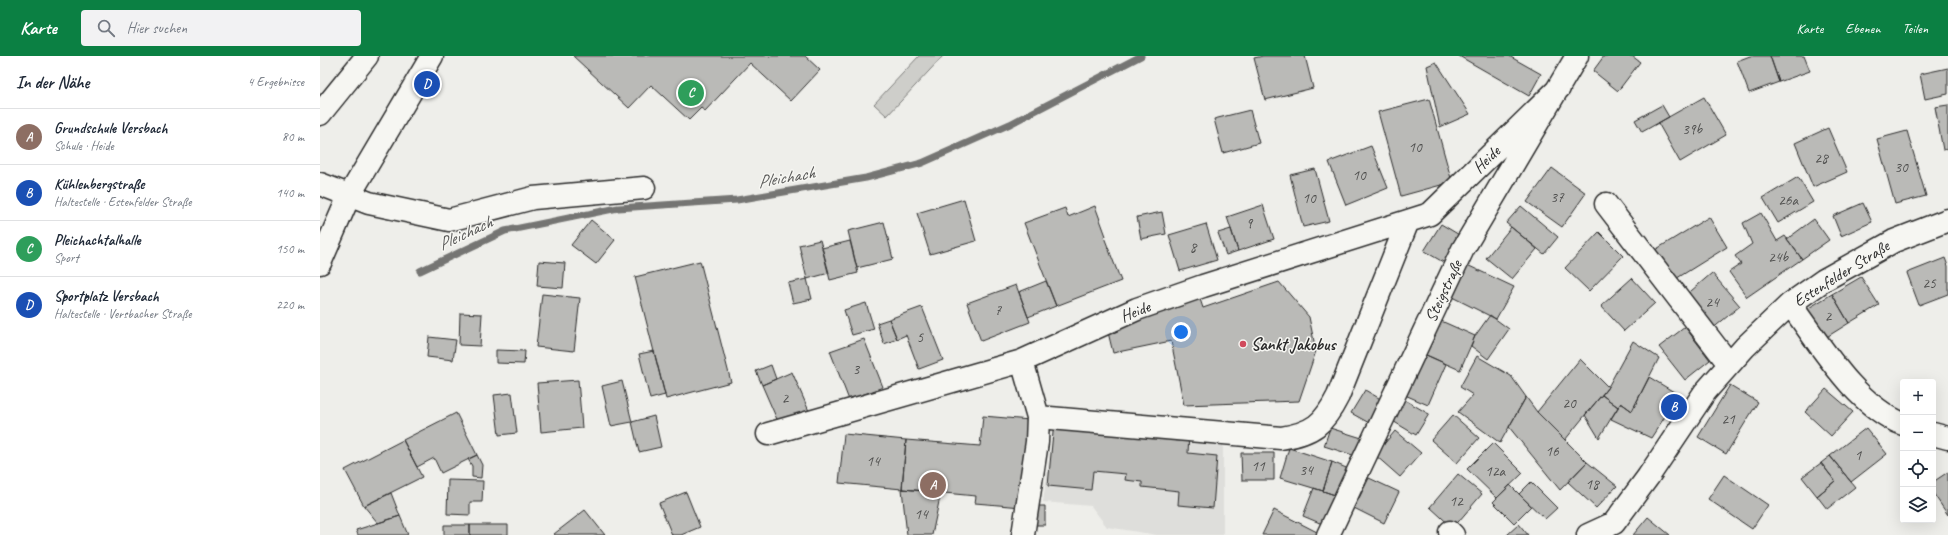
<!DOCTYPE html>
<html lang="de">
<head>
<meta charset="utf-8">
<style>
	body { margin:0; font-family:Caveat,sans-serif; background:#f2f2f3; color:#1f2937 }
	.controls { position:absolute; right:12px; bottom:12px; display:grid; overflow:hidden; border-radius:4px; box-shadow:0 4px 16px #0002 }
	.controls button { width:36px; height:36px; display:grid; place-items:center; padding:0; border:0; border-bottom:1px solid #e0e1e3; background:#fff; color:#1f2937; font:20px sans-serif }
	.you { position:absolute; left:861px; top:276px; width:14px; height:14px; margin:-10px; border:3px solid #fff; border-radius:50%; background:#1a73e8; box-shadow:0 0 0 6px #1a73e833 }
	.badge { display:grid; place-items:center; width:26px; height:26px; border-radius:50%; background:#0b8043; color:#fff; font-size:13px; font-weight:700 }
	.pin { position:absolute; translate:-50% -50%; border:2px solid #fff; box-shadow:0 1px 4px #0006 }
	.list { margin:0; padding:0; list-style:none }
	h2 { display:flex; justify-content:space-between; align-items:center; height:52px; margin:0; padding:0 16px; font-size:17px }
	h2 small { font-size:13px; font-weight:400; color:#747a83 }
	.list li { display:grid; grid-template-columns:26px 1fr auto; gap:12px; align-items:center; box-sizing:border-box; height:56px; padding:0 16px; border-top:1px solid #e0e1e3 }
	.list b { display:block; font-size:15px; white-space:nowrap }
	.list p { margin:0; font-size:13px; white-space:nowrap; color:#747a83 }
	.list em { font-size:13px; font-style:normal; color:#747a83 }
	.icon { flex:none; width:22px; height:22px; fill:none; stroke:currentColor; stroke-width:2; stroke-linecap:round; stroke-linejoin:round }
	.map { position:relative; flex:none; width:1628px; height:479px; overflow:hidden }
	header { display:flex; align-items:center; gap:24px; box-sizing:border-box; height:56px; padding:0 20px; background:#0b8043; color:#fff }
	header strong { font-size:19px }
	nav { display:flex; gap:22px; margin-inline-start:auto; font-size:14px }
	.search { width:280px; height:36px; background:#f2f2f3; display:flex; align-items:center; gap:10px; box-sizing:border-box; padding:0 14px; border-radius:4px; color:#747a83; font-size:15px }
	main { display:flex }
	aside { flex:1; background:#fff }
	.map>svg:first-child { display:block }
	.built { fill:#dededb }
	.green { fill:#cececa; stroke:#7c7c7a }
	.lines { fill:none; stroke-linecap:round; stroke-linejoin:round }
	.stream { stroke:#757573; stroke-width:7 }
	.building { fill:#babab7; stroke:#2b2b2b }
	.minor-casing { stroke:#2b2b2b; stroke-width:25 }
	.major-casing { stroke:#2b2b2b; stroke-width:25 }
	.minor { stroke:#f6f6f2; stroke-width:22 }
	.major { stroke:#f6f6f2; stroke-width:22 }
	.poi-dot { fill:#d1495b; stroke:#f6f6f2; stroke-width:1.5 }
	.labels { text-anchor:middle; stroke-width:3; stroke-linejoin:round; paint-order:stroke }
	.number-label { font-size:15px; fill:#4f4f4e }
	.street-label { font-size:17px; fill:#2b2b2b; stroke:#f6f6f2 }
	.poi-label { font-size:17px; font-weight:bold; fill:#2b2b2b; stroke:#f6f6f2; text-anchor:start }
	.water-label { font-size:18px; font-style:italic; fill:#565655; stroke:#f6f6f2 }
</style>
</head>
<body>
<header>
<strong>Karte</strong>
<div class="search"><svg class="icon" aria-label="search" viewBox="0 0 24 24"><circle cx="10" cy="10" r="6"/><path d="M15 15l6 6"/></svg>Hier suchen</div>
<nav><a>Karte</a><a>Ebenen</a><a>Teilen</a></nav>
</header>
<main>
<aside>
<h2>In der Nähe<small>4 Ergebnisse</small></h2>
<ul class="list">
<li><span class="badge" style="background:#8d6e63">A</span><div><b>Grundschule Versbach</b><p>Schule · Heide</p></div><em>80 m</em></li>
<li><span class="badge" style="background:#1a4fb4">B</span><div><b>Kühlenbergstraße</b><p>Haltestelle · Estenfelder Straße</p></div><em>140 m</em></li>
<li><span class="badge" style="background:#2e9e5b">C</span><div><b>Pleichachtalhalle</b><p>Sport</p></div><em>150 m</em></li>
<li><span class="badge" style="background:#1a4fb4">D</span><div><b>Sportplatz Versbach</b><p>Haltestelle · Versbacher Straße</p></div><em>220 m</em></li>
</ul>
</aside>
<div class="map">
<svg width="1628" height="479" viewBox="0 0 1628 479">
	<rect width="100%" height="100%" fill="#eeeeea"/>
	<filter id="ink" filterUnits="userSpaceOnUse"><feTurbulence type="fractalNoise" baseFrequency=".025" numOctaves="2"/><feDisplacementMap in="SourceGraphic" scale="8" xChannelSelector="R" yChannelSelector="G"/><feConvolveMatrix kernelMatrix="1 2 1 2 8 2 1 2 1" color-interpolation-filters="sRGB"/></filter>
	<g filter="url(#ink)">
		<path class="built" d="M 734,366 L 903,380 L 903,479 L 837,479 L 787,471 L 771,450 L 723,446 Z"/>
		<path class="green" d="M 599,0 L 623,0 L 567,60 L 554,48 Z"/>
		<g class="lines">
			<path class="stream" d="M 100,215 L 185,175 L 298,152 L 417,144 L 546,122 L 602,107 L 690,68 L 821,0"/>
		</g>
		<path class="building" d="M 253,0 L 485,0 L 500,14 L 471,45 L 430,7 L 385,55 L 381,52 L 369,64 L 331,29 L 309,52 Z
			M 943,0 L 985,0 L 993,32 L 945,44 L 934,2 Z
			M 1139,0 L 1189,0 L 1221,18 L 1209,40 Z
			M 1284,0 L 1312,0 L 1320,6 L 1298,35 L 1273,15 Z
			M 1430,0 L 1450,0 L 1459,26 L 1429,37 L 1417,5 Z
			M 1450,0 L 1484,0 L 1490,15 L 1459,26 Z
			M 1116,6 L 1150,58 L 1120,71 L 1107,10 Z
			M 1628,12 L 1628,38 L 1605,43 L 1600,18 Z
			M 1384,41 L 1406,79 L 1360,106 L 1338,67 Z
			M 1109,43 L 1132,126 L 1081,140 L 1058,56 Z
			M 1342,49 L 1349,61 L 1322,76 L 1315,64 Z
			M 1628,49 L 1628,93 L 1623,94 L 1615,51 Z
			M 930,54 L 939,87 L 903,97 L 894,63 Z
			M 1508,72 L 1527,116 L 1493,131 L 1475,87 Z
			M 1587,75 L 1606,140 L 1575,148 L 1557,83 Z
			M 1051,90 L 1068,132 L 1026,149 L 1009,106 Z
			M 1232,112 L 1266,137 L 1242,171 L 1207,146 Z
			M 995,113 L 1009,165 L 983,171 L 970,119 Z
			M 1478,121 L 1493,146 L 1458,167 L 1443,142 Z
			M 644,143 L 656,185 L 610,198 L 597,157 Z
			M 1543,147 L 1552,166 L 1521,180 L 1513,160 Z
			M 943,149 L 954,183 L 918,195 L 907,161 Z
			M 775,150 L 786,180 L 784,181 L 801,225 L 736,250 L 704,167 L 745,152 L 748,161 Z
			M 1201,150 L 1238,181 L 1224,198 L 1186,167 Z
			M 842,156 L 846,178 L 821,183 L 817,161 Z
			M 1441,157 L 1457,185 L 1465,180 L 1482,203 L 1427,241 L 1409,216 L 1421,208 L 1415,200 L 1432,188 L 1423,167 Z
			M 1389,161 L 1407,191 L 1354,224 L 1335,194 Z
			M 1494,163 L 1509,184 L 1482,203 L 1467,183 Z
			M 271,164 L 295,184 L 276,208 L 251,189 Z
			M 564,166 L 573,203 L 537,212 L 528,175 Z
			M 886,168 L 897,204 L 860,215 L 849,179 Z
			M 1121,168 L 1146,183 L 1130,210 L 1104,195 Z
			M 1191,171 L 1217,193 L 1192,223 L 1166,202 Z
			M 911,173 L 918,195 L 906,199 L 898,177 Z
			M 1279,176 L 1303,200 L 1269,235 L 1245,212 Z
			M 500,184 L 509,217 L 487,223 L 479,189 Z
			M 530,185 L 538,217 L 510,224 L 502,192 Z
			M 1625,202 L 1628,210 L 1628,238 L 1599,249 L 1587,217 Z
			M 219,205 L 245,207 L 243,232 L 217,230 Z
			M 380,205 L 411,326 L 346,343 L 315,221 Z
			M 1145,208 L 1194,231 L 1176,263 L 1128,239 Z
			M 1392,217 L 1420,250 L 1391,274 L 1364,241 Z
			M 1541,221 L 1559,249 L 1529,267 L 1512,238 Z
			M 1312,222 L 1335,247 L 1304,275 L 1281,250 Z
			M 487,223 L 492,243 L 473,247 L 468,227 Z
			M 726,225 L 736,250 L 708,261 L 699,236 Z
			M 959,226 L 989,261 L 996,295 L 979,345 L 864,349 L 851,285 L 793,297 L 787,272 L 811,266 L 880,243 L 883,252 Z
			M 696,229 L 710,266 L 661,285 L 647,247 Z
			M 222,238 L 260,242 L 254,295 L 216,291 Z
			M 1512,238 L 1529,267 L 1505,282 L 1487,253 Z
			M 546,247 L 554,273 L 532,279 L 524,254 Z
			M 602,251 L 623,304 L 599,313 L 586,279 L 577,283 L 569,263 Z
			M 140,257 L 162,258 L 160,290 L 139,289 Z
			M 1170,259 L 1189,273 L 1168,303 L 1151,290 L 1155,280 Z
			M 569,263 L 577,283 L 564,288 L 557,267 Z
			M 1119,264 L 1155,280 L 1140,314 L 1104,298 Z
			M 1365,271 L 1390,304 L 1365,324 L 1339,291 Z
			M 109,281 L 136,284 L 133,304 L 107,301 Z
			M 544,283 L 563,331 L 529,344 L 510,295 Z
			M 1313,285 L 1339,302 L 1312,355 L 1301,347 L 1298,351 L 1282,339 L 1288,331 Z
			M 176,294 L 205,295 L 204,308 L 176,307 Z
			M 334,295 L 345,339 L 330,343 L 319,298 Z
			M 1104,298 L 1126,308 L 1108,349 L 1085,339 Z
			M 1157,300 L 1191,320 L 1206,341 L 1180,387 L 1138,356 L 1153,339 L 1140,331 Z
			M 1260,303 L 1288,331 L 1245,384 L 1217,356 Z
			M 451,309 L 456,323 L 442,329 L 436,315 Z
			M 472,316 L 489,355 L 459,368 L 442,329 Z
			M 1329,321 L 1359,339 L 1331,382 L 1291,363 L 1301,347 L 1312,355 Z
			M 258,324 L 262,372 L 221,376 L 217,327 Z
			M 302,325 L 312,366 L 291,370 L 282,330 Z
			M 1410,329 L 1438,346 L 1406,398 L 1378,381 Z
			M 1506,333 L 1533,356 L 1511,380 L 1485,356 Z
			M 1045,334 L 1064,345 L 1051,368 L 1031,357 Z
			M 192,337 L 197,377 L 179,379 L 174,339 Z
			M 1282,339 L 1298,351 L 1279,382 L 1265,359 Z
			M 1078,340 L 1109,358 L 1096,379 L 1066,361 Z
			M 1206,341 L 1217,356 L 1267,406 L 1240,434 L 1189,371 Z
			M 136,357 L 157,399 L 121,417 L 114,402 L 97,411 L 83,384 Z
			M 1133,359 L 1159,382 L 1137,407 L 1111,384 Z
			M 334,360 L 341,391 L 319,396 L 312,366 Z
			M 663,360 L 710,364 L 702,451 L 655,447 L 656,440 L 582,433 L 586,384 L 660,390 Z
			M 734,366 L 869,378 L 868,397 L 897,400 L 893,452 L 858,449 L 859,435 L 822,431 L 822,426 L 805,424 L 806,418 L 773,415 L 771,434 L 728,430 Z
			M 1010,372 L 1045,383 L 1039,401 L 1004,390 Z
			M 1546,372 L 1567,398 L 1531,426 L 1510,400 Z
			M 1075,375 L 1101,397 L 1080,421 L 1055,399 Z
			M 524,378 L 586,384 L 582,433 L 519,427 Z
			M 83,384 L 102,421 L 44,450 L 25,414 Z
			M 1173,387 L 1203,417 L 1177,442 L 1147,413 Z
			M 969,392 L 1012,406 L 1003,435 L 960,422 Z
			M 921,397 L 954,397 L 954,424 L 922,424 Z
			M 157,399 L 162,409 L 161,422 L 152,421 L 152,410 L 148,403 Z
			M 1510,400 L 1535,431 L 1507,453 L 1497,440 L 1515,425 L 1501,407 Z
			M 1012,406 L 1031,414 L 1021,441 L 1003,435 Z
			M 1267,406 L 1297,430 L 1276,452 L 1248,426 Z
			M 1501,407 L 1515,425 L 1497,440 L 1482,421 Z
			M 1628,416 L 1628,459 L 1613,437 L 1613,426 Z
			M 1138,418 L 1162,438 L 1133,472 L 1110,451 Z
			M 1404,419 L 1448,449 L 1432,473 L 1388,443 Z
			M 1049,422 L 1079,436 L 1064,467 L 1034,452 Z
			M 128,424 L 163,425 L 162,446 L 150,446 L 150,459 L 127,458 Z
			M 1211,426 L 1237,452 L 1225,463 L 1199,438 Z
			M 1190,429 L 1211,450 L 1194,467 L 1173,446 Z
			M 994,432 L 1021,441 L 1007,470 L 983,460 Z
			M 582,433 L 621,436 L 612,479 L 587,479 Z
			M 366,436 L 380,471 L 361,479 L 352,479 L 339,447 Z
			M 71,437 L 80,460 L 58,467 L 44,450 Z
			M 715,450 L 725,450 L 725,469 L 714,469 Z
			M 265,454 L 285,479 L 235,479 L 234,478 Z
			M 954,454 L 997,476 L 996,479 L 942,479 Z
			M 80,460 L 88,479 L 38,479 L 36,474 Z
			M 1328,461 L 1350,479 L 1313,479 Z
			M 1199,468 L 1208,479 L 1187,479 Z
			M 124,469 L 150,469 L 150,479 L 124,479 Z
			M 150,469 L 188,469 L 188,479 L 150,479 Z"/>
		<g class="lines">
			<defs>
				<path id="minor" d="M 0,58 L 47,0
					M 0,128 L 49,147 L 129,164 L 213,142 L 324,132
					M 1286,148 L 1409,308
					M 1470,248 C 1500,288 1535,349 1583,368
					M 702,305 L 718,361 L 717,386 L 703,479
					M 718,361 L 961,382 C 993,377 1004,368 1018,340 L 1088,165
					M 448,378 L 702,305 L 817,253 L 883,230 L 1110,158 L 1239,32
					M 1613,378 L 1628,382
					M 1130,476 L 1133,479
					M 1008,479 L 1143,193 L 1257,0
					M 1268,479 L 1294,467 L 1328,421 L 1385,336 L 1425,291 L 1470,248 L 1504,224 L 1574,185 L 1628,164"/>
				<path id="major" d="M 0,207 L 29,140 L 112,0"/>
			</defs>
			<use href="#minor" class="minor-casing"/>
			<use href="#major" class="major-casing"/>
			<use href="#minor" class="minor"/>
			<use href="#major" class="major"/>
		</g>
	</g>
	<circle class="poi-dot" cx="923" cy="288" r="4"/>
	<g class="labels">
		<g class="number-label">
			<text x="1372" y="78">39b</text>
			<text x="1095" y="96">10</text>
			<text x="1501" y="107">28</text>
			<text x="1581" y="116">30</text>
			<text x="1039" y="124">10</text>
			<text x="1237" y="146">37</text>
			<text x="989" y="147">10</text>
			<text x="1468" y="149">26a</text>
			<text x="929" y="172">9</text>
			<text x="873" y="196">8</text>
			<text x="1458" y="206">24b</text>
			<text x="1609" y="232">25</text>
			<text x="1392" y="251">24</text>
			<text x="678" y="259">7</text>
			<text x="1508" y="265">2</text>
			<text x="600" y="286">5</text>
			<text x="536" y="318">3</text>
			<text x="465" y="347">2</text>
			<text x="1249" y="352">20</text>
			<text x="1408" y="368">21</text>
			<text x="1232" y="400">16</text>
			<text x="1538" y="404">1</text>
			<text x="553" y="410">14</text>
			<text x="938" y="415">11</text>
			<text x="986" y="419">34</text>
			<text x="1175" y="420">12a</text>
			<text x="1272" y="433">18</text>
			<text x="1136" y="450">12</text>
			<text x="601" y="463">14</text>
		</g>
		<g class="street-label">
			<text transform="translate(1166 103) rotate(-44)" y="6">Heide</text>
			<text transform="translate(1521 217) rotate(-32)" y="6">Estenfelder Straße</text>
			<text transform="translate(1123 235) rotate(-65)" y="6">Steigstraße</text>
			<text transform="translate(815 255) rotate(-22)" y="6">Heide</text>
		</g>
		<g class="poi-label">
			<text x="931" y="294">Sankt Jakobus</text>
		</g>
		<g class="water-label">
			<text transform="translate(466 121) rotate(-10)" y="6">Pleichach</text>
			<text transform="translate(145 177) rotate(-25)" y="6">Pleichach</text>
		</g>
	</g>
</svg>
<div class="controls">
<button>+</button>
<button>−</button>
<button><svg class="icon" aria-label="locate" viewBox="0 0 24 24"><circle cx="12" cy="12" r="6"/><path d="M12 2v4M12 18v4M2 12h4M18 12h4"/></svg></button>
<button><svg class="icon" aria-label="layers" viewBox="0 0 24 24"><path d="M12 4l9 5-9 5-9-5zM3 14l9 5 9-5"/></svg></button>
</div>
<div class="you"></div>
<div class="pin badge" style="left:613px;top:429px;background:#8d6e63">A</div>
<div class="pin badge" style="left:1354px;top:351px;background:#1a4fb4">B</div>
<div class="pin badge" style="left:371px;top:37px;background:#2e9e5b">C</div>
<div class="pin badge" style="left:107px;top:28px;background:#1a4fb4">D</div>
</div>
</main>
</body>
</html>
